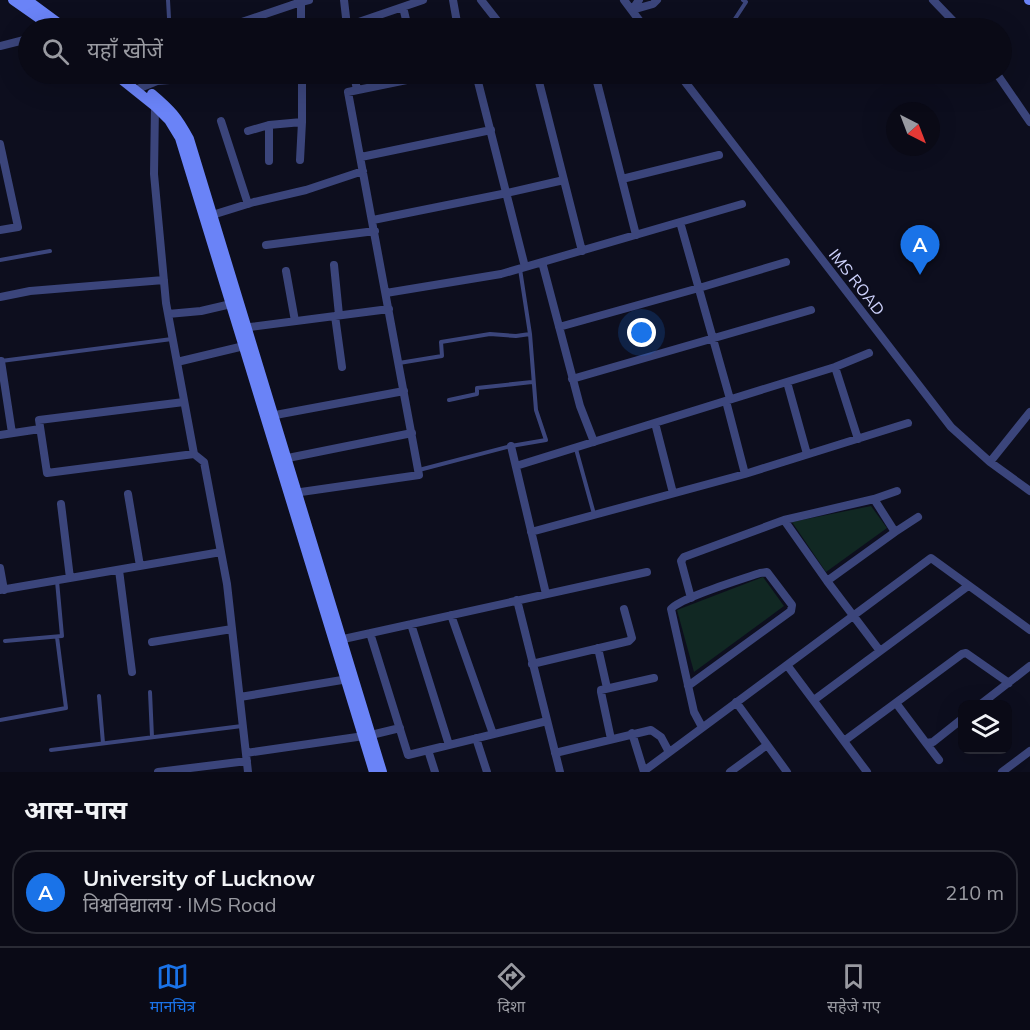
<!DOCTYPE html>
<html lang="hi">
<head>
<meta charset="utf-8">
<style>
	body { margin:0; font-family:Mulish,"Noto Sans Devanagari",sans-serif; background:#13131f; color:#f1f3f6 }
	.controls { position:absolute; right:18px; bottom:18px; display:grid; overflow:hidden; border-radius:12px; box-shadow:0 6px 24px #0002 }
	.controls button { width:54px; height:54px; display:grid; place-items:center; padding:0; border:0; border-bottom:2px solid #2a2b35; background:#0a0a16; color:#f1f3f6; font:30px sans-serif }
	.compass { position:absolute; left:886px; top:102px; width:54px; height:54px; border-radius:50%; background:#0a0a16; box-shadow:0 6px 24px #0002; rotate:138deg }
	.you { position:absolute; left:642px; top:333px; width:21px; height:21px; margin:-15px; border:4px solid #fff; border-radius:50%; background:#1a73e8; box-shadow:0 0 0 9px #1a73e833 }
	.badge { display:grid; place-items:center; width:39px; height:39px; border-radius:50%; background:#1a73e8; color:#fff; font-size:20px; font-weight:700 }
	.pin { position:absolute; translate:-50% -50px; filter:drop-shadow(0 2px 3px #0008) }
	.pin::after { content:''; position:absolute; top:32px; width:21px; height:18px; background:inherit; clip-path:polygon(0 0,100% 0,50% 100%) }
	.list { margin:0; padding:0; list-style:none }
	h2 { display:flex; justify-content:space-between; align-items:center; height:78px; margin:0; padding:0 24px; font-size:26px }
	h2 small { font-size:20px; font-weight:400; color:#999aa1 }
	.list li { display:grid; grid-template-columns:39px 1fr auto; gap:18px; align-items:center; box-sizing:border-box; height:84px; margin:0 12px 12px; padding:0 12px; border:2px solid #2a2b35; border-radius:24px }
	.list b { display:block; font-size:22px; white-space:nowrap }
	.list p { margin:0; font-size:20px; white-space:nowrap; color:#999aa1 }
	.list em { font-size:20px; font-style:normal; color:#999aa1 }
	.icon { flex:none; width:33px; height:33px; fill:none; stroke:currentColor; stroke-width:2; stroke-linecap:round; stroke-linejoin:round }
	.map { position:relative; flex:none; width:1030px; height:772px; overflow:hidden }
	.search { position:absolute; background:#0a0a16; box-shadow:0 6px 24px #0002; left:18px; right:18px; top:18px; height:66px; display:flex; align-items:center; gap:15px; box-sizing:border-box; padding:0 21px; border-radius:33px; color:#999aa1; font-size:22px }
	.sheet { height:174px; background:#0a0a16 }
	nav { display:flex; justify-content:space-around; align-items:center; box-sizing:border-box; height:84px; border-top:2px solid #2a2b35; background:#0a0a16; font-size:16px; color:#999aa1 }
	nav a { display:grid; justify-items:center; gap:3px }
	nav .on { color:#1a73e8 }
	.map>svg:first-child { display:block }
	.green { fill:#112823 }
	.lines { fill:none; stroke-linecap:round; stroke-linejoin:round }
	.lane { stroke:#3b457b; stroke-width:4 }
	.street { stroke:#3b457b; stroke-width:8 }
	.secondary { stroke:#6a83f7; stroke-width:10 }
	.labels { text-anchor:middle; stroke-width:4.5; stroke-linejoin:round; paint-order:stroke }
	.street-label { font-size:16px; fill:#ced2fc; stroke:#0d0e1e }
</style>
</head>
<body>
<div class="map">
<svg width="1030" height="772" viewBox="0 0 1030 772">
	<rect width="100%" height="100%" fill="#0d0e1e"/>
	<path class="green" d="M 871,506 L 887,528 L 826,572 L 792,522 Z
		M 763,577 L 784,606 L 694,672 L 677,610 Z"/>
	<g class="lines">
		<path class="lane" d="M 167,28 L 169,18 L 168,0
			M 729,28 L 746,2 L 743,0
			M 0,260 L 50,251
			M 1,361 L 172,339
			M 399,363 L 442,356 L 441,342 L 490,334 L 516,336 L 530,334
			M 449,400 L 477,394 L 477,388 L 532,382
			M 576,449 L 594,514
			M 419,470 L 511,446 L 546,440 L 536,410 L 530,334 L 520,269
			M 5,641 L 62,636 L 57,581
			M 150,692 L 152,737
			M 99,696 L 103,743
			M 0,720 L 66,708 L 57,637
			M 51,750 L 242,726"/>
		<path class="street" d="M 344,0 L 347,26
			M 453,0 L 458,28
			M 481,0 L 503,28
			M 624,0 L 645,28
			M 933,0 L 960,28
			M 301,2 L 301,28
			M 403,7 L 408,28
			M 632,10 L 653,4 L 657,0
			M 632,10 L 639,0
			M 224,28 L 301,2 L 309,0
			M 347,28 L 347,26 L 423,0
			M 0,46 L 28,39
			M 354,74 L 357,90
			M 476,74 L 525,267
			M 537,74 L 582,251
			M 595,74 L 636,235
			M 679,74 L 951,427 L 990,462 L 1030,491
			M 997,74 L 1030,122
			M 135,90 L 157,81 L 246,74
			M 155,106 L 154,174 L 166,303 L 194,454 L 204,462 L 227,584 L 248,772
			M 221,121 L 248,204
			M 248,131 L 269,125 L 302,122
			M 0,144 L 18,227 L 0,230
			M 361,157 L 491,130
			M 300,160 L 302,122 L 302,74
			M 269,161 L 269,125
			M 622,179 L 719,155
			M 209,216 L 254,202 L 306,190 L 363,171
			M 373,220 L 507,193 L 564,180
			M 680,222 L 730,399
			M 266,245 L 375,231
			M 542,262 L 580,406 L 594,442
			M 334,265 L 339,315
			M 286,271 L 295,321
			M 386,293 L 501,274 L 742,204
			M 0,297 L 30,291 L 164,280
			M 168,314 L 201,311 L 231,304
			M 335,316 L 342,367
			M 559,327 L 699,288 L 786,262
			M 242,328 L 389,309
			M 1,361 L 12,433
			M 177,362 L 244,346
			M 835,367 L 858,439
			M 572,379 L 811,310
			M 787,382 L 807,454
			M 726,401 L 745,474
			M 184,402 L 39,420 L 47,473 L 194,454
			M 270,416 L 404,391
			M 655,423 L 673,493
			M 0,435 L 40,429
			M 511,446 L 546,594
			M 283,459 L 412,433
			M 990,462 L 1030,412
			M 516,466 L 835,367 L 869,353
			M 294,493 L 419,475 L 348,92 L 436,74
			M 128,494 L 140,566
			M 61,504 L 70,578
			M 784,520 L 827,581 L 880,651
			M 531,532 L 745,474 L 908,423
			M 895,532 L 918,517
			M 0,568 L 4,590
			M 119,570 L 132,672
			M 827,581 L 895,532 L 874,499
			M 0,590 L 221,552
			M 691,598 L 681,561 L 684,557 L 784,520 L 874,499 L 897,491
			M 517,600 L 560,772
			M 451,615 L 493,734
			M 411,624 L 449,745
			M 370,633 L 408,755 L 547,721
			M 339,640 L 647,572
			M 152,642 L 232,629
			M 598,648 L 607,688
			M 532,664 L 629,641 L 632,638 L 624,609
			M 787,665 L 867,772
			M 688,686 L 791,611 L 792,605 L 767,572 L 760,573 C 742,579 680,598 671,609 L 694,712 L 702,727
			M 240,697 L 348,679
			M 814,700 L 968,586
			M 736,702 L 787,772
			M 896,703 L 926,743 L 933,742 L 962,719
			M 981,704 L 1030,666
			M 632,733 L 644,772
			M 476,738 L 487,772
			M 611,739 L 601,692 L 601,690 L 654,678
			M 844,741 L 962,654 L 966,653 L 1009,683
			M 926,743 L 939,760
			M 428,750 L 435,772
			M 246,753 L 371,735 L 400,728
			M 555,753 L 651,730 L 661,737 L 669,752
			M 644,771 L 931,558 L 1030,630
			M 158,772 L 247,761
			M 730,772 L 767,745
			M 1002,772 L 1030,751"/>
		<path class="secondary" d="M 13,0 L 53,28
			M 27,0 L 65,28
			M 1029,0 L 1030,0
			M 115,74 L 155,106 L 169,120 L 180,138 L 374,772
			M 152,94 C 171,110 177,117 189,139 L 382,772"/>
	</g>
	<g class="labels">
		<g class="street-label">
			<text transform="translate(857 282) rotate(52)" y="6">IMS ROAD</text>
		</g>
	</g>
</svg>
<div class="controls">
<button><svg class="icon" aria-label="layers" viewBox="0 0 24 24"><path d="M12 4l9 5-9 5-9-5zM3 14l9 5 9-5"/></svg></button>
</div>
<svg class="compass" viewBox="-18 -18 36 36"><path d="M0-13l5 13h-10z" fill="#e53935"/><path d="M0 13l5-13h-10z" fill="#999aa1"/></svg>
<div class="you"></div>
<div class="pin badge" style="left:920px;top:275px">A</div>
<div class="search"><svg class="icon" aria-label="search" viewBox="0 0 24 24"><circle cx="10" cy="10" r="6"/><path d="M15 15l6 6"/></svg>यहाँ खोजें</div>
</div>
<section class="sheet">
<h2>आस-पास<small></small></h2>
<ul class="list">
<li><span class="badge">A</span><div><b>University of Lucknow</b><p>विश्वविद्यालय · IMS Road</p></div><em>210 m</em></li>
</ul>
</section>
<nav>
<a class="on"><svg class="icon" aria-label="map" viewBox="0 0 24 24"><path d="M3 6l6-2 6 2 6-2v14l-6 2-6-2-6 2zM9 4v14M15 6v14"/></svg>मानचित्र</a>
<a><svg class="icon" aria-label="directions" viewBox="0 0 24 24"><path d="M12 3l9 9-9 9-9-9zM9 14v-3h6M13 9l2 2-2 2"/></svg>दिशा</a>
<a><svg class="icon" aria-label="saved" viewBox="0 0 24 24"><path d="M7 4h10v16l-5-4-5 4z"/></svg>सहेजे गए</a>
</nav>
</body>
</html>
